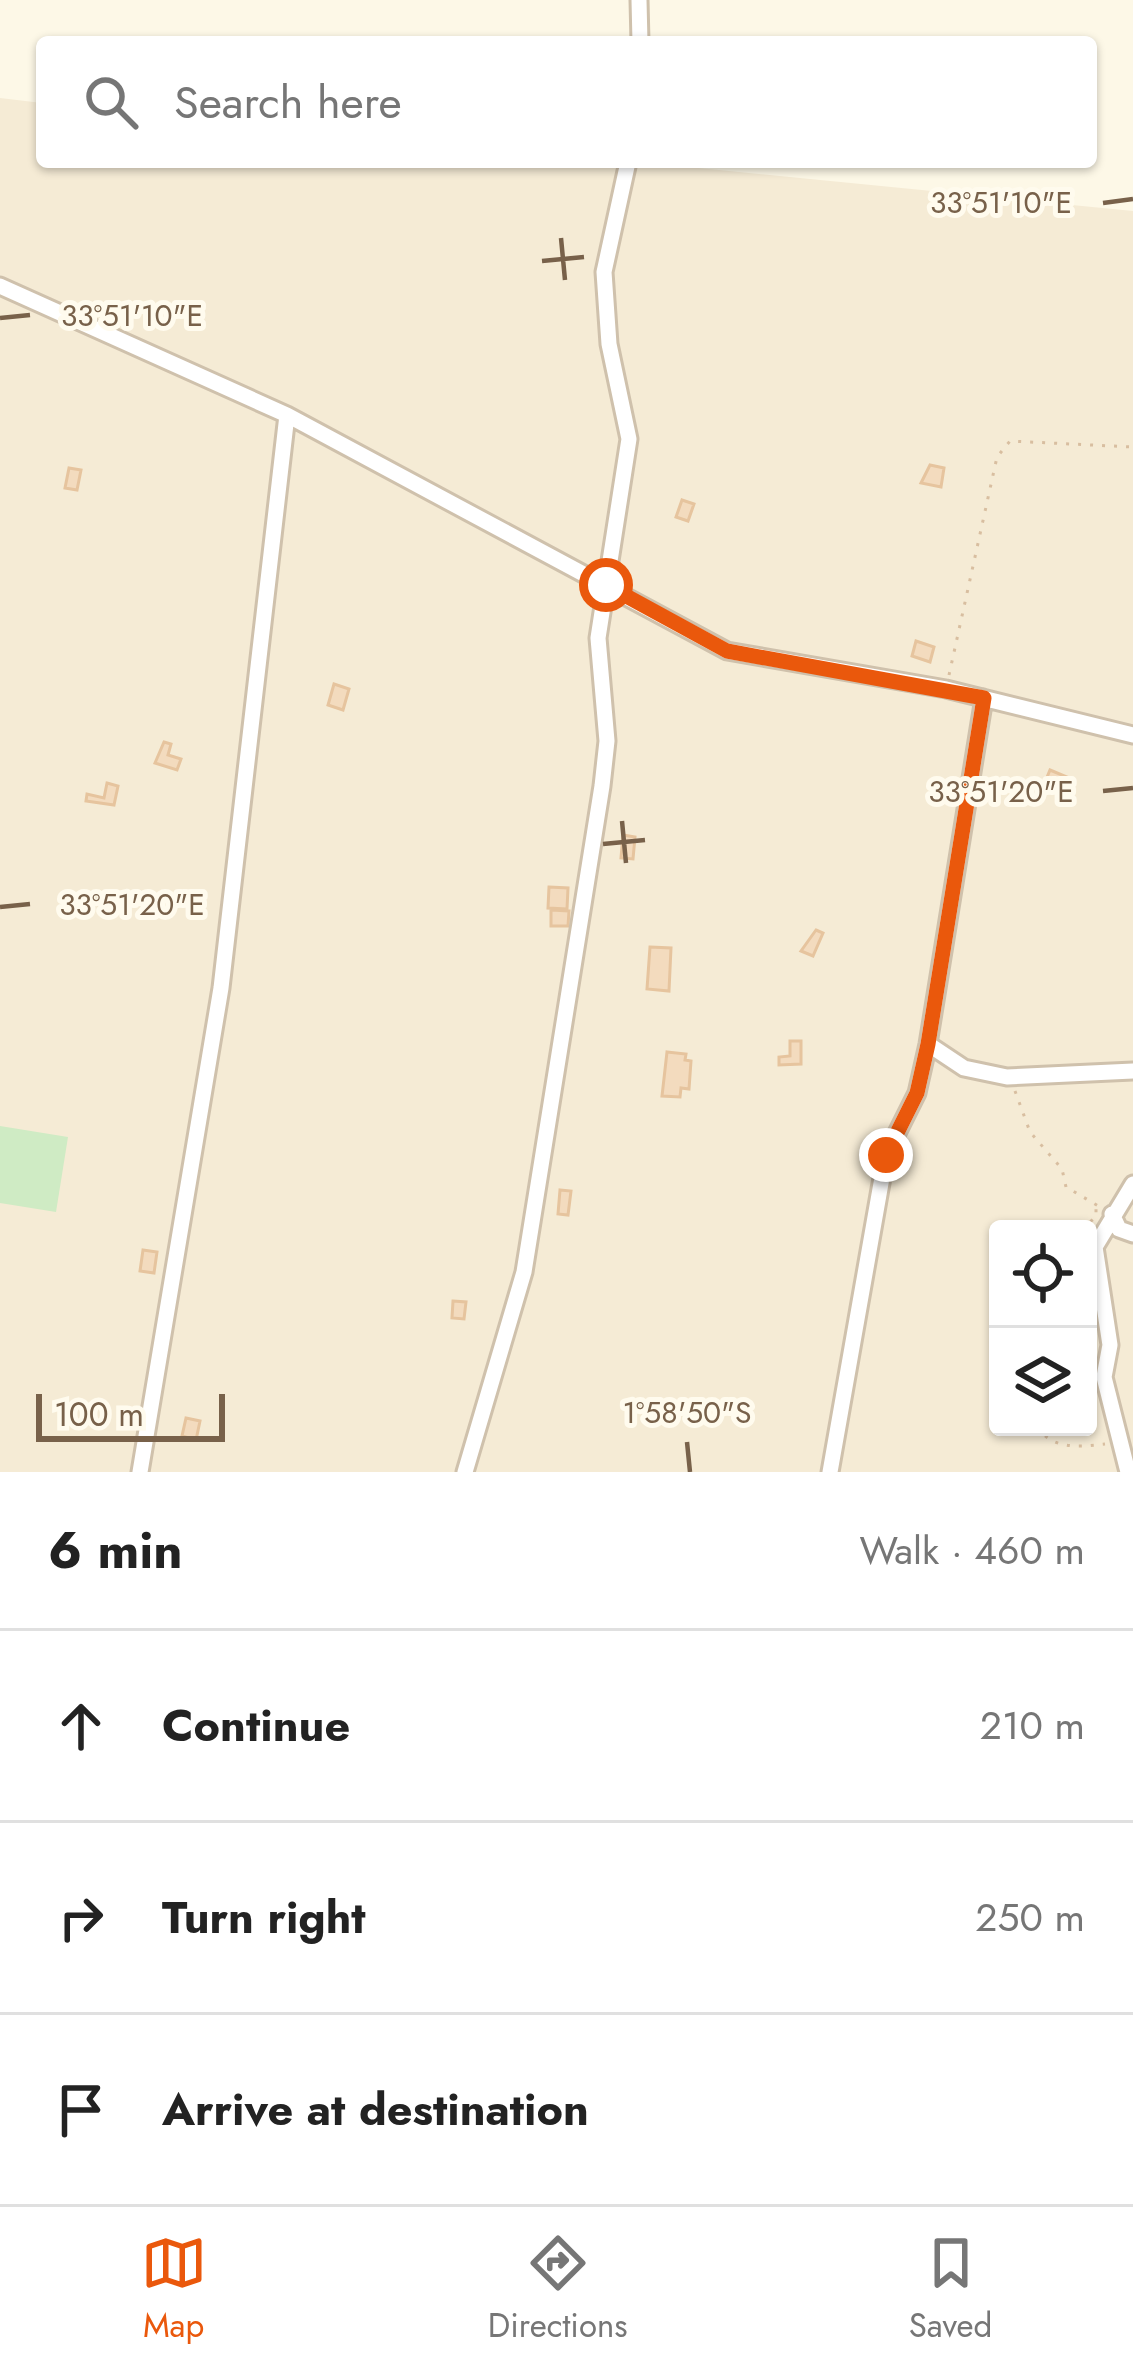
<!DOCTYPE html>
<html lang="en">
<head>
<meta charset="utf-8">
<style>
	body { margin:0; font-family:Jost,sans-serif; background:#f6f6f6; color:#222 }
	.controls { position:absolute; right:36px; bottom:36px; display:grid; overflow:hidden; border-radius:12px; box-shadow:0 3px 9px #0004 }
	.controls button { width:108px; height:108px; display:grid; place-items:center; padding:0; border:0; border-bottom:3px solid #e0e0e0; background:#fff; color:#222; font:60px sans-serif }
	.scale { position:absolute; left:36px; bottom:30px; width:189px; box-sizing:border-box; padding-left:12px; border:6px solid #78614a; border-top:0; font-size:33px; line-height:42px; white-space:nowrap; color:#78614a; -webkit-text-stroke:9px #fffbee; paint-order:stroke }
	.stop { position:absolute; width:36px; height:36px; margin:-27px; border:9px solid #ea580c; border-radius:50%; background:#fff }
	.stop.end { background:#ea580c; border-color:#fff; box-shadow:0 3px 12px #0008 }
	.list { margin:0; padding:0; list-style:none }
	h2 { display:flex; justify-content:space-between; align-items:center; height:156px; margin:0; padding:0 48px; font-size:51px }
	h2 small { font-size:39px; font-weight:400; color:#767676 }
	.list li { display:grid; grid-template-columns:78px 1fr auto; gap:36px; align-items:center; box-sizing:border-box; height:192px; padding:0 48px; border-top:3px solid #e0e0e0 }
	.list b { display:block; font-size:45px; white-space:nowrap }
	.list em { font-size:39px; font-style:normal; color:#767676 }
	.icon { flex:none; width:66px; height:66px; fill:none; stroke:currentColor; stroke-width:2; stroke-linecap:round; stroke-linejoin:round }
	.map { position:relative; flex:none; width:1133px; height:1472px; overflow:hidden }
	.search { position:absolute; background:#fff; box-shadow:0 3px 9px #0004; left:36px; right:36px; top:36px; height:132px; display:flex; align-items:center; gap:30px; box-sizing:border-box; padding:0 42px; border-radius:12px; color:#767676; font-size:45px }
	.sheet { height:732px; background:#fff }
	nav { display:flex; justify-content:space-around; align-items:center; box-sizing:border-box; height:168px; border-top:3px solid #e0e0e0; background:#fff; font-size:33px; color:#767676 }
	nav a { display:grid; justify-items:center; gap:6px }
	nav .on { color:#ea580c }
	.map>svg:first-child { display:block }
	.residential { fill:#f5ebd5; fill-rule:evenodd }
	.green { fill:#cfebc4 }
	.building { fill:#f3dbbe; stroke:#e6c49e; stroke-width:3 }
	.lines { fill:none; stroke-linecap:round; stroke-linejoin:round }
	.minor-casing { stroke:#cfc1ac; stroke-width:21 }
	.path { stroke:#d8bea0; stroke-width:3; stroke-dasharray:3 9; stroke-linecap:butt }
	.minor { stroke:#fff; stroke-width:15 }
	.route { stroke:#ea580c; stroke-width:15 }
	.ticks { fill:none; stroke:#78614a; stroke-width:4.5 }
	.ticks-label { font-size:30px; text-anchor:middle; fill:#78614a; stroke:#fffbee; stroke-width:10; stroke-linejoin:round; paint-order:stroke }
</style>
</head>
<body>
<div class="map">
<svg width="1133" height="1472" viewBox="0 0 1133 1472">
	<rect width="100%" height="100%" fill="#fdf8e7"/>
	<path class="residential" d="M 0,98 L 42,103 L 42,162 L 638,162 L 1133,211 L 1133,1472 L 0,1472 ZM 998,1229 L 1088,1229 L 1088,1427 L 998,1427 Z"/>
	<path class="green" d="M 0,1126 L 68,1137 L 56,1212 L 0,1203 Z"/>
	<path class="building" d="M 930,465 L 944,468 L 941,487 L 921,483 Z
		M 69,468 L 81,470 L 77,490 L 65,488 Z
		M 682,500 L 694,504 L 688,521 L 676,517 Z
		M 916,641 L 934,647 L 930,662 L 912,656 Z
		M 334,684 L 349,689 L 343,710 L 328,705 Z
		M 164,742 L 171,744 L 168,755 L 181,759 L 177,770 L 155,763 Z
		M 1050,770 L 1067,777 L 1062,788 L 1045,782 Z
		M 107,783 L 118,786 L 114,805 L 86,801 L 87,794 L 104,798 Z
		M 623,835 L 635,837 L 633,859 L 621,858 Z
		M 549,887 L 568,888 L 567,909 L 548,908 Z
		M 551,910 L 569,911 L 568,926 L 551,926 Z
		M 816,930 L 823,933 L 813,956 L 801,951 Z
		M 650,947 L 671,948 L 669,991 L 647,989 Z
		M 790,1041 L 801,1041 L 801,1064 L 779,1065 L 779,1057 L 790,1056 Z
		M 667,1052 L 686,1054 L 685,1060 L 691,1061 L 689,1089 L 681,1088 L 680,1097 L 662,1096 Z
		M 560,1190 L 571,1191 L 568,1215 L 558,1214 Z
		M 143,1250 L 157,1252 L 154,1273 L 140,1271 Z
		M 453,1301 L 466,1302 L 464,1319 L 452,1318 Z
		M 186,1418 L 200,1421 L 196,1440 L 182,1436 Z"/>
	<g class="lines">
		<defs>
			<path id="minor" d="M 639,0 L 640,42
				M 0,286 L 287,415 L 727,651 L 946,689 L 1133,735
				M 928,1044 L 964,1068 L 1007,1077 L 1133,1071
				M 1112,1214 L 1119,1229 L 1133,1234
				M 140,1472 L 221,988 L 287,415
				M 465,1472 L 524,1272 L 602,786 L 607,741 L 598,638 L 629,439 L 609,344 L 604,272 L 628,162
				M 830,1472 L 886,1155 L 917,1093 L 928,1044 L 984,698
				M 1128,1472 L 1104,1377 L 1110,1345 L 1095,1247 L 1133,1184"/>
		</defs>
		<use href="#minor" class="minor-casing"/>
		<path class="path" d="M 949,675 L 997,457 L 1010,441 L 1133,447
			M 1015,1091 L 1030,1132 L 1062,1169 L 1066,1187 L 1100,1207
			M 1081,1229 L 1096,1217 L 1096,1207
			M 998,1340 L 998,1347
			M 1037,1427 C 1053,1450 1079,1447 1105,1444"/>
		<use href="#minor" class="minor"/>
	</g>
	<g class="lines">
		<path class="route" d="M 606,585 L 727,651 L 984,698 L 928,1044 L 917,1093 L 886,1155"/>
	</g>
	<path class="ticks" d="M 1103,203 L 1133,199M 561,238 L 565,280M 542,261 L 584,257M 0,318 L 30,315M 1103,791 L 1133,788M 622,821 L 626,863M 603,844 L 645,840M 0,907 L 30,904M 687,1442 L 690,1472"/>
	<g class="ticks-label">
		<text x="1001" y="213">33°51'10"E</text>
		<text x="132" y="326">33°51'10"E</text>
		<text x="1001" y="802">33°51'20"E</text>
		<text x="132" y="915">33°51'20"E</text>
		<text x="687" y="1423">1°58'50"S</text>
	</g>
</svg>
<div class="controls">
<button><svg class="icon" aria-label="locate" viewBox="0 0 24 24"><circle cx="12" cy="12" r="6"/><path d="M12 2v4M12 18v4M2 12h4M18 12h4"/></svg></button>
<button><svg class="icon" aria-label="layers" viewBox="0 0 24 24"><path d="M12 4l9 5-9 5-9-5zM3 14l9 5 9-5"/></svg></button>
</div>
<div class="scale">100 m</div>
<div class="stop" style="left:606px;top:585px"></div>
<div class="stop end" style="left:886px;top:1155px"></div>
<div class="search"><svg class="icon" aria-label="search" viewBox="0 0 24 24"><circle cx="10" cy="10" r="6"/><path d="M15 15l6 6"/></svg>Search here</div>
</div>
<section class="sheet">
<h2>6 min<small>Walk · 460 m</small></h2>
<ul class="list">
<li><svg class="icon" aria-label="ahead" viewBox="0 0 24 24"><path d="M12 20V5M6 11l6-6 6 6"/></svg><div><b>Continue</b></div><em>210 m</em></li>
<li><svg class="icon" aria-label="right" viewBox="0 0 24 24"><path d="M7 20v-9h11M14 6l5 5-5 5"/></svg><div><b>Turn right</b></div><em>250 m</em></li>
<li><svg class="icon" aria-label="arrive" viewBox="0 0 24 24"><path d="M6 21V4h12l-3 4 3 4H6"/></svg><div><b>Arrive at destination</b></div></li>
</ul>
</section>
<nav>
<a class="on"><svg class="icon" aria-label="map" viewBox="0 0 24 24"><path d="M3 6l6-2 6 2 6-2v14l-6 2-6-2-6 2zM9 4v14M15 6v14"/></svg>Map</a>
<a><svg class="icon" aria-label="directions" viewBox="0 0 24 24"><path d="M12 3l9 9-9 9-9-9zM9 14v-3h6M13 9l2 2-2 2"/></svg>Directions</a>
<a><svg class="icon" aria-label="saved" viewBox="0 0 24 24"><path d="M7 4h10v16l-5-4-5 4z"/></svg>Saved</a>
</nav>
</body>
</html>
